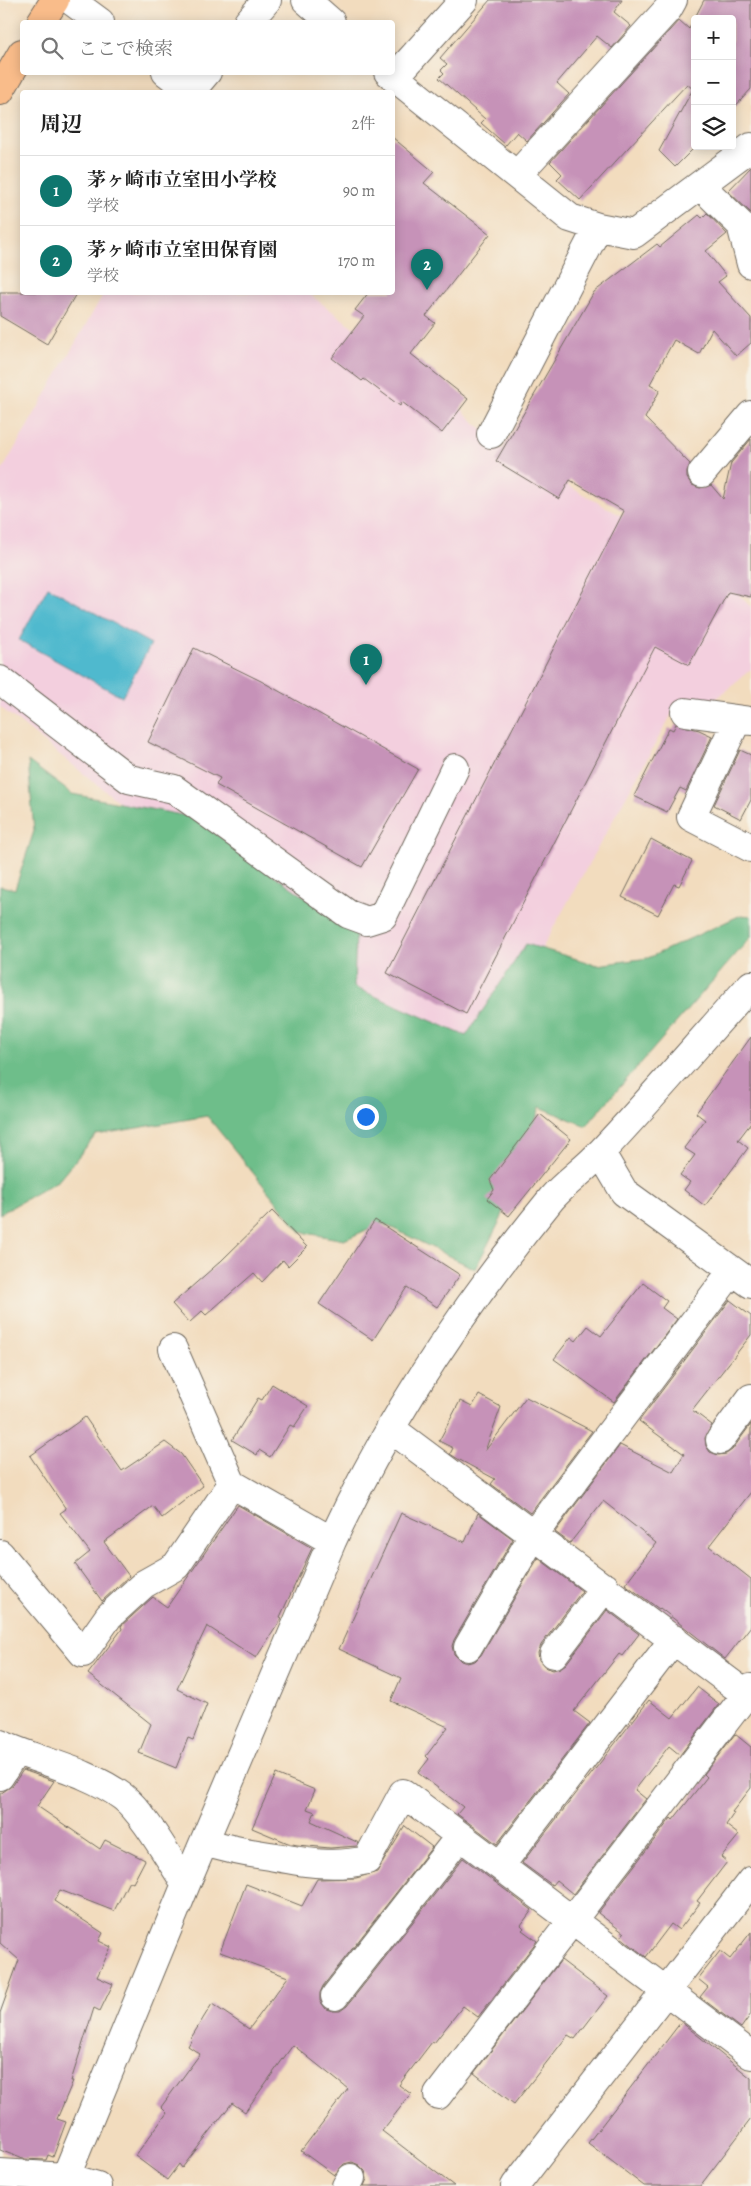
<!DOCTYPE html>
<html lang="ja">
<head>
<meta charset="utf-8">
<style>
	body { margin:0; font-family:Alegreya,"Noto Serif JP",serif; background:#f6f6f6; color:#222 }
	.controls { position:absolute; right:15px; top:15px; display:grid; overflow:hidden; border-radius:5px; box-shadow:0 2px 12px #0003 }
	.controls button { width:45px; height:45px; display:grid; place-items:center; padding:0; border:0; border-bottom:1px solid #e0e0e0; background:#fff; color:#222; font:25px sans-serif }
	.you { position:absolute; left:365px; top:1116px; width:18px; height:18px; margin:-12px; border:4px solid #fff; border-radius:50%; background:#1a73e8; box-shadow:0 0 0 8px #1a73e833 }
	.badge { display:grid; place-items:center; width:32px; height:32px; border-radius:50%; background:#0f766e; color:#fff; font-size:16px; font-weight:700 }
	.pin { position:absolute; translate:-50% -41px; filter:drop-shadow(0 1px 2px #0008) }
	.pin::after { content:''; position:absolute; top:26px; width:18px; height:15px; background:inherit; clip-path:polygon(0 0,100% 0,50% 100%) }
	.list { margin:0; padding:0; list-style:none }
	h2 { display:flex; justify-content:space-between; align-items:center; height:65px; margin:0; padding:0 20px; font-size:21px }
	h2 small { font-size:16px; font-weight:400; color:#767676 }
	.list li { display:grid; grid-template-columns:32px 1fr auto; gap:15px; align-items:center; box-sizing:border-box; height:70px; padding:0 20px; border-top:1px solid #e0e0e0 }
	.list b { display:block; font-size:19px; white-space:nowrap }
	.list p { margin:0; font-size:16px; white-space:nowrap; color:#767676 }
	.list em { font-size:16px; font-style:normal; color:#767676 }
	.icon { flex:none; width:28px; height:28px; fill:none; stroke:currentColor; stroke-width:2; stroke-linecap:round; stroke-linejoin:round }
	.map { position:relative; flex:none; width:751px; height:2186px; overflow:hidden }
	.search { position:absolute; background:#fff; box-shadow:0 2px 12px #0003; left:20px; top:20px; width:375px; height:55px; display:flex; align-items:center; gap:12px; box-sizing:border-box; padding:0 18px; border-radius:5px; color:#767676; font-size:19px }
	.panel { position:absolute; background:#fff; box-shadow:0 2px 12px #0003; left:20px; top:90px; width:375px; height:205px; border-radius:5px }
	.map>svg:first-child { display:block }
	.built { fill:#f3cfde }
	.forest { fill:#6ebe8a; stroke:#4c745a }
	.water { fill:#50b9ce; stroke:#3e727c }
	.building { fill:#c692b8 }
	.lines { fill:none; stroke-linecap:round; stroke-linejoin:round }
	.minor-casing { stroke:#71695e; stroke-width:30 }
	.major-casing { stroke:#71695e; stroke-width:30 }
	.minor { stroke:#fff; stroke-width:28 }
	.major { stroke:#f9bc8a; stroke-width:28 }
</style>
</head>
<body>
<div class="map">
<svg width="751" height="2186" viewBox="0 0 751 2186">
	<rect width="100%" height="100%" fill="#f7f3e8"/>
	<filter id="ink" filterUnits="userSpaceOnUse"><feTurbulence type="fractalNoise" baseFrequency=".02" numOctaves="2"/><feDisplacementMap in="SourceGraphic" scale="10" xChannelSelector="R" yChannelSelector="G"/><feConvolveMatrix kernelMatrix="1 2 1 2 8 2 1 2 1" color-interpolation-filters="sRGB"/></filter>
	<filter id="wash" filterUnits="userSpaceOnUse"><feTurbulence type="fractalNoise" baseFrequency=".0096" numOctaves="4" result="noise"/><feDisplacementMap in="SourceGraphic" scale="20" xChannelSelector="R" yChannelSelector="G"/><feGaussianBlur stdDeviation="1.12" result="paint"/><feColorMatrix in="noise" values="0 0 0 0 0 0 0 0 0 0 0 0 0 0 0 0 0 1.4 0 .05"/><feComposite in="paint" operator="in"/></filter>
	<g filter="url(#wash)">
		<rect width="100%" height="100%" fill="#f2dcbe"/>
		<path class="built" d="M 104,293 L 308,293 L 459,407 L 501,448 L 709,565 L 751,607 L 751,669 L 709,705 L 674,710 L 478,1064 L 336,975 L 0,707 L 0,474 Z"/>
		<path class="forest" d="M 28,761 L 72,794 L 192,817 L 356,933 L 354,987 L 466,1036 L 526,944 L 597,965 L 648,958 L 741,915 L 751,916 L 751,937 L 586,1126 L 540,1107 L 501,1219 L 475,1269 L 382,1223 L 344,1240 L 301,1232 L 207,1116 L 96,1135 L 59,1180 L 0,1214 L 0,886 L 15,889 L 34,831 Z"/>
		<path class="water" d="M 48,587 L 151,644 L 122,697 L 19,640 Z"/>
		<g id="blocks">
			<path class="building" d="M 490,0 L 622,0 L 614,12 L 631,26 L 612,48 L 597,36 L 557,83 L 569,94 L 527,141 L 517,132 L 506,145 L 481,123 L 485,119 L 439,78 L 444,73 L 441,70 L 447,64 L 440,58 Z
				M 704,0 L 751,0 L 751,89 L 732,110 L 732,19 L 695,19 L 696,146 L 675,167 L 659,151 L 693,89 L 687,84 L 580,200 L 557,179 L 562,174 L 550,162 L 679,20 L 689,29 Z
				M 392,137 L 434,172 L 424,183 L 490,234 L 426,316 L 435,323 L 411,354 L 468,399 L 442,433 L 402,402 L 400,406 L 364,379 L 362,381 L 332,358 L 364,316 L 355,310 L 369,292 L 392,292 Z
				M 751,167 L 751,213 L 728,191 Z
				M 707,213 L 727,234 L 706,251 L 726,276 L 718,282 L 751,318 L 751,343 L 736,356 L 712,329 L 699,354 L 674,340 L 650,384 L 660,390 L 645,418 L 690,464 L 687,471 L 687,478 L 692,485 L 700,488 L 711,485 L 723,499 L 731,463 L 751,439 L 751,597 L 728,592 L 689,665 L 655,647 L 466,1014 L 387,973 L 624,511 L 570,480 L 559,499 L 496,461 L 594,292 L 657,244 L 660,247 L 699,215 L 702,218 Z
				M 0,292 L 77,292 L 47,344 L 0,316 Z
				M 194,648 L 261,681 L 418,769 L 362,867 L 216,785 L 220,778 L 148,742 Z
				M 676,724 L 699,730 L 712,736 L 686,791 L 680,788 L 667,812 L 634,796 L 669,728 L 673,730 Z
				M 740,750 L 751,755 L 751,800 L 741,819 L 714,805 Z
				M 651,839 L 692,861 L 679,886 L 674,884 L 658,915 L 622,897 Z
				M 751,1037 L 751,1123 L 738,1140 L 748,1148 L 705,1206 L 684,1190 L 690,1182 L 680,1175 L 695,1155 L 684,1148 L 705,1120 L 696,1113 Z
				M 540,1114 L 571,1139 L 509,1216 L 487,1199 L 494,1190 L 490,1180 Z
				M 272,1211 L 307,1247 L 288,1266 L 283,1260 L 262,1282 L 254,1273 L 206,1315 L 202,1311 L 189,1323 L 172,1304 L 221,1261 Z
				M 375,1220 L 460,1275 L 437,1307 L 407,1287 L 373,1340 L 319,1304 Z
				M 643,1283 L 667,1301 L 662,1308 L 677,1319 L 614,1402 L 554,1359 L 571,1337 L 576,1341 L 588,1326 L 601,1336 Z
				M 730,1300 L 751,1316 L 751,1335 L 692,1410 L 712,1425 L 705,1438 L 706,1446 L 710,1452 L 718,1455 L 726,1454 L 732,1450 L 751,1424 L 751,1492 L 709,1546 L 751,1579 L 751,1626 L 725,1659 L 660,1608 L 659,1609 L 625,1584 L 656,1543 L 603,1501 L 570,1543 L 555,1532 L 620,1445 L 673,1472 L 684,1454 L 639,1421 Z
				M 272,1384 L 308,1406 L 294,1427 L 290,1425 L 270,1457 L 259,1450 L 257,1455 L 232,1440 L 258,1398 L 262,1400 Z
				M 479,1395 L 501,1407 L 485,1451 L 526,1397 L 592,1431 L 530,1513 L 491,1484 L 495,1479 L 458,1459 L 450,1454 L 453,1448 L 439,1441 L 460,1401 L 472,1407 Z
				M 85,1417 L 122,1471 L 165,1442 L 181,1454 L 203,1486 L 162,1518 L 153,1506 L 104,1542 L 129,1576 L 102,1601 L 75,1564 L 90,1552 L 60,1513 L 66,1509 L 30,1456 Z
				M 238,1505 L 312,1548 L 280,1617 L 282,1618 L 256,1658 L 207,1626 L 177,1689 L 207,1704 L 193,1740 L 188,1738 L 176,1768 L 139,1753 L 151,1724 L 88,1674 L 122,1629 L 121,1626 L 153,1597 L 167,1607 Z
				M 401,1513 L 465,1542 L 478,1513 L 513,1539 L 454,1640 L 452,1646 L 454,1654 L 461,1661 L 467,1663 L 475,1661 L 481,1655 L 538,1558 L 582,1591 L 541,1645 L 538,1653 L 539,1660 L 545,1667 L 553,1670 L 560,1668 L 566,1664 L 607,1610 L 639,1634 L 622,1656 L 619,1654 L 574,1711 L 590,1723 L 497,1844 L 457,1814 L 463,1807 L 418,1773 L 429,1759 L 426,1756 L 448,1727 L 391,1701 L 401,1678 L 339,1649 Z
				M 697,1687 L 719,1704 L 680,1755 L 669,1746 L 635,1790 L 646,1799 L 573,1894 L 556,1880 L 552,1885 L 522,1863 L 649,1700 L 672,1718 Z
				M 735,1734 L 751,1747 L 751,1788 L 732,1812 L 734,1813 L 726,1825 L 739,1835 L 721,1857 L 727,1862 L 697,1901 L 700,1903 L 679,1930 L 671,1924 L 646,1957 L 621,1937 L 624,1933 L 598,1913 L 671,1818 L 673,1820 L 707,1777 L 704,1774 Z
				M 23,1770 L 54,1781 L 37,1806 L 100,1849 L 105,1840 L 145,1860 L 133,1883 L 129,1881 L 114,1911 L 60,1890 L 54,1901 L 103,1933 L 99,1941 L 111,1947 L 97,1977 L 113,1984 L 100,2011 L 94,2008 L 71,2081 L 73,2081 L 57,2119 L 66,2122 L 53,2157 L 48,2155 L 46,2160 L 23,2159 L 0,2150 L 0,2013 L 19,1960 L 0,1943 L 0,1794 L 13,1785 Z
				M 276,1774 L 315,1790 L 307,1809 L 315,1812 L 311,1821 L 359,1843 L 357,1846 L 330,1848 L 297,1845 L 288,1843 L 252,1828 Z
				M 405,1826 L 432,1847 L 323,1986 L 320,1993 L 320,2001 L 326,2009 L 333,2011 L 340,2011 L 347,2006 L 463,1858 L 532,1910 L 521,1925 L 524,1928 L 522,1930 L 537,1941 L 478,2017 L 463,2006 L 434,2043 L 432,2042 L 399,2085 L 411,2094 L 382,2131 L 454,2186 L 364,2186 L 367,2179 L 365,2171 L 359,2165 L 352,2162 L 344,2164 L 334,2175 L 301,2151 L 348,2089 L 293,2045 L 245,2112 L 232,2103 L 182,2168 L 179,2164 L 167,2180 L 135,2156 L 167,2113 L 161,2107 L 200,2054 L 188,2046 L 192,2039 L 191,2038 L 212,2004 L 249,2029 L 288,1977 L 220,1952 L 246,1884 L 302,1906 L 317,1879 L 356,1878 L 377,1872 Z
				M 751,1932 L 751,2014 L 741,2028 L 700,1997 L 708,1987 L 698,1979 L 720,1951 L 730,1959 Z
				M 561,1960 L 608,1996 L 575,2039 L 568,2035 L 514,2104 L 474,2073 Z
				M 681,2022 L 751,2078 L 751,2119 L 700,2186 L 644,2186 L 588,2143 Z"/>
		</g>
	</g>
	<g filter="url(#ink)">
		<use href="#blocks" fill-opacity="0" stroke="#71695e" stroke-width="1"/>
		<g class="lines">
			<defs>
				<path id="minor" d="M 70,0 L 100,22
					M 306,0 L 331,22
					M 248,22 L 267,0
					M 166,72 L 191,91 L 207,72
					M 388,72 L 570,218 L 598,227 L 634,234 L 751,147
					M 394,78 L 464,0
					M 517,175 L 668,9 L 673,0
					M 701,186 L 741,225 L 751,264
					M 491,434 L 598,227
					M 702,473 L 751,415
					M 0,680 L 129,779 L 174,789 L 348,914 L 367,921 L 383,916 L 455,768
					M 685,712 L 751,721
					M 737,720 L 691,817 L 751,848
					M 601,1153 L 624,1192 L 751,1284
					M 173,1349 L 232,1484 L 332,1541
					M 390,1428 L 751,1698
					M 720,1440 L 751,1398
					M 0,1554 L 83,1653 L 109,1616 L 144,1584 L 176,1566 L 232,1484
					M 468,1647 L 534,1534 L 732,1271
					M 554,1654 L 605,1587
					M 0,1744 C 40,1762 87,1770 123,1797 C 144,1813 170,1861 186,1884
					M 0,1776 L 16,1751
					M 205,1842 C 226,1849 248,1853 270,1856 C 303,1862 333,1868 367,1860 L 403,1793 L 751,2055
					M 500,1866 L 674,1639
					M 335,1996 L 460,1836
					M 438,2095 L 751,1688
					M 0,2173 L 66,2177 L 97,2186
					M 62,2186 L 186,1884 L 332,1541 C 389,1417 466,1303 552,1198 C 567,1181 587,1168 602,1151 C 653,1097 701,1040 751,985
					M 346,2186 L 351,2178
					M 515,2186 L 751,1881"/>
				<path id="major" d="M 41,22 L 55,0
					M 0,91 L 22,53"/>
			</defs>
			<use href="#minor" class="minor-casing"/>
			<use href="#major" class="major-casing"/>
			<use href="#minor" class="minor"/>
			<use href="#major" class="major"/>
		</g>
	</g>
</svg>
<div class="controls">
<button>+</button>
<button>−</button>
<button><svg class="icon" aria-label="layers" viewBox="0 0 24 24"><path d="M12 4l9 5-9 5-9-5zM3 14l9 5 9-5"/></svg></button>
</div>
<div class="you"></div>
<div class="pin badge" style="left:366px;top:685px">1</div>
<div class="pin badge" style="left:427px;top:290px">2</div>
<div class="search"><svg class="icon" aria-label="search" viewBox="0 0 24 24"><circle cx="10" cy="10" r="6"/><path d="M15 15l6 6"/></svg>ここで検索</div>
<section class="panel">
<h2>周辺<small>2件</small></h2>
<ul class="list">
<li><span class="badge">1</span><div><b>茅ヶ崎市立室田小学校</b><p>学校</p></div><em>90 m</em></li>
<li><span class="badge">2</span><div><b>茅ヶ崎市立室田保育園</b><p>学校</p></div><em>170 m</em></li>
</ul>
</section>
</div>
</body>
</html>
